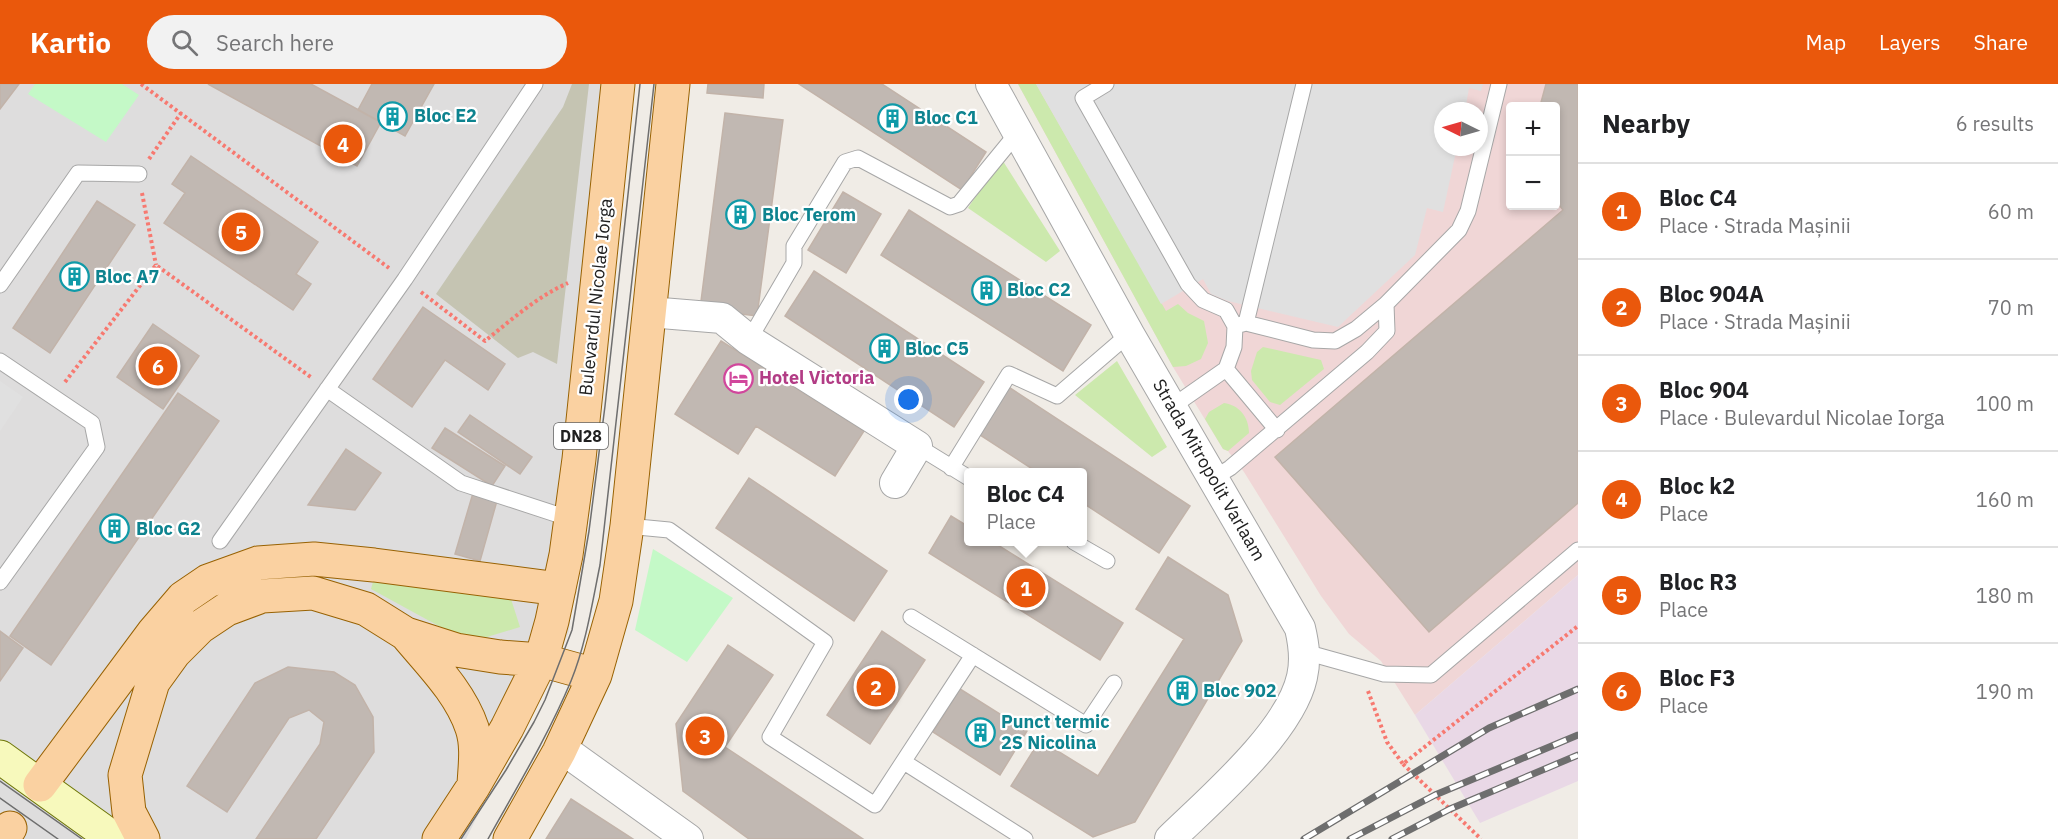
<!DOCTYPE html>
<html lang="en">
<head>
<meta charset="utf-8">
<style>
	body { margin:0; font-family:"IBM Plex Sans",sans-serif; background:#f2f2f2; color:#202124 }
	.controls { position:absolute; right:18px; top:18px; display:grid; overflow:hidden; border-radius:6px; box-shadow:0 3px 9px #0003 }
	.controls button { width:54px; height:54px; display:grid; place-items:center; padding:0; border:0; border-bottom:2px solid #e0e0e0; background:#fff; color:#202124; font:30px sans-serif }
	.compass { position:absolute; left:1434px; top:18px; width:54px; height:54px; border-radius:50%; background:#fff; box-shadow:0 3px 9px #0003; rotate:275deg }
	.you { position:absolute; left:909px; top:316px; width:21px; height:21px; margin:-15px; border:4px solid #fff; border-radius:50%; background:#1a73e8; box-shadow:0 0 0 9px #1a73e833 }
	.badge { display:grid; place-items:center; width:39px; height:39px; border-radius:50%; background:#ea580c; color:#fff; font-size:20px; font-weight:700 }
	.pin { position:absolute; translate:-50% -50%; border:3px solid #fff; box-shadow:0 2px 6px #0006 }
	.popup { position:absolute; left:964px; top:384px; width:123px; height:78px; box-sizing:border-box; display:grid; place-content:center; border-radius:6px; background:#fff; filter:drop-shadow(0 2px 4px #0005); font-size:20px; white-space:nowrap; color:#757577 }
	.popup b { font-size:22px; color:#202124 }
	.popup::after { content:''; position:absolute; left:50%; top:100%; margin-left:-12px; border:12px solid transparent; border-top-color:#fff }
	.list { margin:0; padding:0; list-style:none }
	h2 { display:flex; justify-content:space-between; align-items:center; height:78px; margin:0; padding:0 24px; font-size:26px }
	h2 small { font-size:20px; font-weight:400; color:#757577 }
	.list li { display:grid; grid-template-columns:39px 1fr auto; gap:18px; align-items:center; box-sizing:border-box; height:96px; padding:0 24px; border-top:2px solid #e0e0e0 }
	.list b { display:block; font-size:22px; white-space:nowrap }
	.list p { margin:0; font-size:20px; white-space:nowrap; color:#757577 }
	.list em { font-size:20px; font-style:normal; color:#757577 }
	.icon { flex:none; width:33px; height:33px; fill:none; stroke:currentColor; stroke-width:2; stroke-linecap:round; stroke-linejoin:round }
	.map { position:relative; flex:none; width:1578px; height:755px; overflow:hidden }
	header { display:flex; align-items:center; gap:36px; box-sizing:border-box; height:84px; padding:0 30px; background:#ea580c; color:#fff }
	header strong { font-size:28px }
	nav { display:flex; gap:33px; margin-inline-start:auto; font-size:21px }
	.search { width:420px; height:54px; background:#f2f2f2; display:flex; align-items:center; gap:15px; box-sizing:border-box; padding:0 21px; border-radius:33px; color:#757577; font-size:22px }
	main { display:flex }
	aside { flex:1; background:#fff }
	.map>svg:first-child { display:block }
	.residential { fill:#dedddd }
	.commercial { fill:#f0d6d6; fill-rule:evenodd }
	.industrial { fill:#e9d8e6 }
	.construction { fill:#c5c4b2 }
	.grass { fill:#cce9ad }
	.park { fill:#c4f9c7 }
	.parking { fill:#e0e0e0 }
	.building { fill:#c1b8b2; stroke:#c2b3a9; stroke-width:1.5 }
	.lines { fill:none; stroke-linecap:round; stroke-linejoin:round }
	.lane-casing { stroke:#a7a7a7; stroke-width:17 }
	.street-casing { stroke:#a7a7a7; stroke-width:32 }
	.secondary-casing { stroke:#6e7607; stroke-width:35 }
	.primary-casing { stroke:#986203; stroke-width:35 }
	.path { stroke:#f77970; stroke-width:4; stroke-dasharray:3 3; stroke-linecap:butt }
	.lane { stroke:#fff; stroke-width:15 }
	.street { stroke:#fff; stroke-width:30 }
	.secondary { stroke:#f7f9bc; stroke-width:33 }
	.primary { stroke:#fad1a1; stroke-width:33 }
	.tram { stroke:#6e6e6e; stroke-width:1.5 }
	.rail-casing { stroke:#6e6e6e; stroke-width:7 }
	.rail { stroke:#fff; stroke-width:4.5; stroke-dasharray:14; stroke-linecap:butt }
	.labels { text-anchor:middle; stroke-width:4.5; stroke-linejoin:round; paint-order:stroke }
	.shield { fill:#fff; stroke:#636363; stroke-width:1.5 }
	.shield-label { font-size:16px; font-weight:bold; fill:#202020 }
	.culture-label { font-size:18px; font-weight:bold; fill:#0d838f; stroke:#fff; text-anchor:start }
	.street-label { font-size:18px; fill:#202020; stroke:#fff }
	.hotel-label { font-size:18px; font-weight:bold; fill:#b23c85; stroke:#fff; text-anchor:start }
</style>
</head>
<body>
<header>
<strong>Kartio</strong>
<div class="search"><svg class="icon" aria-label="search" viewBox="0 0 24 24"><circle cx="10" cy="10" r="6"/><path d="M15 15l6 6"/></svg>Search here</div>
<nav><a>Map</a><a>Layers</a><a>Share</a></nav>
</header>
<main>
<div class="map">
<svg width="1578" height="755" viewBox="0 0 1578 755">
	<rect width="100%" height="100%" fill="#f0ece6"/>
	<path class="residential" d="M 0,0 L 608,0 L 569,548 L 466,755 L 0,755 Z"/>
	<path class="commercial" d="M 1018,0 L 1578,0 L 1578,491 L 1415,631 L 1381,577 L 1349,550 L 1321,512 L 1244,388 L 1228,367 L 1223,365 L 1173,283 ZM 1510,22 L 1556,22 L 1556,122 L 1510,122 ZM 1443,27 L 1479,27 L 1479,63 L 1443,63 Z"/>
	<path class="industrial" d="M 1578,491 L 1578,697 L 1480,739 L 1415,631 Z"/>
	<path class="construction" d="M 572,0 L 589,0 L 557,280 L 533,268 L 518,274 L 436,210 L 563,23 Z"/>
	<path class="grass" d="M 1018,0 L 1036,0 L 1166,227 L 1178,220 L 1188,229 L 1204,237 L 1208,259 L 1201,275 L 1186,282 L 1173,283 Z
		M 1001,74 L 1060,167 L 1046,178 L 968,124 Z
		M 1263,263 L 1321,276 L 1324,285 L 1280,321 L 1270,318 L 1252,296 L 1251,287 L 1257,268 Z
		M 1117,277 L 1167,363 L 1152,373 L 1075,311 Z
		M 1224,319 C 1239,321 1249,333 1249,349 L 1228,367 L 1223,365 L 1205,335 L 1209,328 Z
		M 373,498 L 511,515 L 520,543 L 487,553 L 457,552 L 371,505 Z"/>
	<path class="park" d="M 35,0 L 122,0 L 139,11 L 106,58 L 28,10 Z
		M 653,465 L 733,514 L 687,578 L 635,546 Z"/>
	<path class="parking" d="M 1036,0 L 1483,0 L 1481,7 L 1469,4 L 1465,27 L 1443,27 L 1443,63 L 1457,63 L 1443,128 L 1427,124 L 1415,171 L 1338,243 L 1228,217 L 1211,210 L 1203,195 L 1161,220 Z
		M 0,297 L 23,313 L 0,347 Z"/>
	<path class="building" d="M 0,0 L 19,0 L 0,25 Z
		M 208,0 L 311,0 L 381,38 L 357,82 Z
		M 372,0 L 434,0 L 405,52 L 358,26 Z
		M 708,0 L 764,0 L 763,14 L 707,9 Z
		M 799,0 L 882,0 L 986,68 L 962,106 Z
		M 1546,0 L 1578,0 L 1578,419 L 1429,548 L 1275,373 L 1563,126 L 1556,117 L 1556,22 L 1540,22 Z
		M 725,29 L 783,36 L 757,232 L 700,225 Z
		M 191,72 L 318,158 L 296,190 L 311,200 L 293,226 L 164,139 L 185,109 L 172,100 Z
		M 843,108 L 881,130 L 846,189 L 808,166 Z
		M 97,117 L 135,141 L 50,269 L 13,244 Z
		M 909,126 L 1091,241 L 1063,287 L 881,171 Z
		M 814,187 L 984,298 L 954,343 L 785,232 Z
		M 423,223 L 505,280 L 488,306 L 445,276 L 412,323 L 373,295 Z
		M 153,240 L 199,272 L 163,325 L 117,293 Z
		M 721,257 L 864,347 L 835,392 L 756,342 L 738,370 L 675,330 Z
		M 1007,302 L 1190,422 L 1159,469 L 1083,419 L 1083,388 L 1037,388 L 977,349 Z
		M 178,309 L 219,337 L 51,581 L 10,552 Z
		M 470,331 L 532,373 L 520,390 L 458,348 Z
		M 445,344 L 505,382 L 492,402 L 432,364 Z
		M 346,365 L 381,389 L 355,426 L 308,421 Z
		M 749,394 L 887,487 L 854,537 L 716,444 Z
		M 476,399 L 500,406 L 480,477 L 455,470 Z
		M 951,432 L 969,443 L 969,458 L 993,458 L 1123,539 L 1100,576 L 929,469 Z
		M 1168,473 L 1228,511 L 1242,557 L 1135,738 L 1093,753 L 1011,702 L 1040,656 L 1098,692 L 1184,555 L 1136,525 Z
		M 0,547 L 23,564 L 0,597 Z
		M 882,547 L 925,576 L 870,660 L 827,631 Z
		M 728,561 L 773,591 L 725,663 L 863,755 L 749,755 L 683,707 L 676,640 Z
		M 288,583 L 334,588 L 355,601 L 373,633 L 374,668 L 316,755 L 256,755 L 320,660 L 324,638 L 309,626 L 289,634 L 227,728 L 187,702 L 255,599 Z
		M 960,605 L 1027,647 L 1000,691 L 933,648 Z
		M 571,715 L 633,755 L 546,755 Z"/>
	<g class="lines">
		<defs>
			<path id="lane" d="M 1106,0 L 1083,14 L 1188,200 L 1203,216 L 1226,226 L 1235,242 L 1234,263 L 1226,285
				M 0,201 L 78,89 L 139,90
				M 1246,239 L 1304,0
				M 1235,242 L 1246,239 L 1313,256 L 1335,257 L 1356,245 L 1386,220 L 1459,146 L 1468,127 L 1499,0
				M 749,256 L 794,179 L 794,162 L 845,78 L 858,74 L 950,123 L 959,120 L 1018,48
				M 0,277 L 92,339 L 97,363 L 0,498
				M 327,305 L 461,399 L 571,435
				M 1173,322 L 1226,285 L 1277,346
				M 917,362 L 969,394
				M 951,384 L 1009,290 L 1057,312 L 1129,250
				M 1214,394 L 1230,384 L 1367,268 L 1387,247 L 1386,220
				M 627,442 L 669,446 L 825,558 L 770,653 L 875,721 L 973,571
				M 220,457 L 405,195 L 535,0
				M 1074,458 L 1107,477
				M 911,533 L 1086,641 L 1114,599
				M 1305,568 L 1384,590 L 1431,591 L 1578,466
				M 904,678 L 1025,755"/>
			<path id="street" d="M 991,0 L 1129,250 L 1300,544 C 1304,561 1306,576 1302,593 C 1290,648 1210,716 1170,755
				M 649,228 L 722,234 L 749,256 L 917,362 L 895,399
				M 561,664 L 688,755"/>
			<path id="secondary" d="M 0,673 L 114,755"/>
			<path id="primary" d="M 406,550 C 430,579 460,608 472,644 C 478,662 475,682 474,700
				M 40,701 L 153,549 L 183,514 L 208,497 L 258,479 L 314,475 L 374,481 L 559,505
				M 2,755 L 10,744
				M 143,755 L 129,728 L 125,691 L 153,598 L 174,569 L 200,543 L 227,525 L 262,512 L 313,509 L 366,525 L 406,550 L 456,566 L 500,573 L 541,576 L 595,591
				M 439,755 L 473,703 L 507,644 L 541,576 L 552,537 L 566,471 L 579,375 L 618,0
				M 510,755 L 559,668 L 595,591 L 616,517 L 627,442 L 673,0"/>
		</defs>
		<use href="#lane" class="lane-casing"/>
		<use href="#street" class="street-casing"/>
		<use href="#secondary" class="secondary-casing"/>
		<use href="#primary" class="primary-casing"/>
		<path class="path" d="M 141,0 L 389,184
			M 149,75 L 181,29
			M 142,109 L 156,181
			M 421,208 L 485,257 C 511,236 538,212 568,199
			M 65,298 L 156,181 L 312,294
			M 1368,607 L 1387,658 L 1403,680 L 1578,542
			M 1403,680 L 1481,755"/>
		<use href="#lane" class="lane"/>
		<use href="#street" class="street"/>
		<use href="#secondary" class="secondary"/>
		<use href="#primary" class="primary"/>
		<path class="tram" d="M 0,697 L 82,755
			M 0,714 L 58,755
			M 461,755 L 506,686 L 534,638 L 545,616 L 572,546 L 589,447 L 605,322 L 640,0
			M 488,755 C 517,703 548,652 571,597 C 586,560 592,520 600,481 L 654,0"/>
		<defs>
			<path id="rail" d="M 1304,755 L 1489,644 L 1578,605
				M 1350,755 L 1435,711 L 1578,651
				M 1392,755 L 1450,725 L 1578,671"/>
		</defs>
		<use href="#rail" class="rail-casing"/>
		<use href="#rail" class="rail"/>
	</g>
	<defs>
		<symbol id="building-ring" viewBox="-11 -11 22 22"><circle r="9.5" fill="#fff" stroke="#0f9aa8" stroke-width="1.5"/><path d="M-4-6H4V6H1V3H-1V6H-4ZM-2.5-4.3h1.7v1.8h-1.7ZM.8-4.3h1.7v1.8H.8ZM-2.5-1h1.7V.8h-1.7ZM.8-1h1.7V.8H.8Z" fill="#0f9aa8"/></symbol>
		<symbol id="hotel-ring" viewBox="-11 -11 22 22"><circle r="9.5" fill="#fff" stroke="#d1479c" stroke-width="1.5"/><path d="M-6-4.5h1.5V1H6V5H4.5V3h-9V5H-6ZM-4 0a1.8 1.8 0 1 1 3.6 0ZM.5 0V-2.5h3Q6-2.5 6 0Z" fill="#d1479c"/></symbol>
	</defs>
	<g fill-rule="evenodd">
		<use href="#building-ring" x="376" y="16" width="33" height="33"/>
		<use href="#building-ring" x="876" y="18" width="33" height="33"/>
		<use href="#building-ring" x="724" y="114" width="33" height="33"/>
		<use href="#building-ring" x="58" y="176" width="33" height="33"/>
		<use href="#building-ring" x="970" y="190" width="33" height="33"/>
		<use href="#building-ring" x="868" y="248" width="33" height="33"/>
		<use href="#hotel-ring" x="722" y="278" width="33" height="33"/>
		<use href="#building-ring" x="98" y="428" width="33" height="33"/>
		<use href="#building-ring" x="1166" y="590" width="33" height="33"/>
		<use href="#building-ring" x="964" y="632" width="33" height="33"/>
	</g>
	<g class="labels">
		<rect class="shield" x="554" y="339" width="54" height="26" rx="4.5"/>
		<g class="shield-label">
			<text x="581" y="358">DN28</text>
		</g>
		<g class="culture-label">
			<text x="414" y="38">Bloc E2</text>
			<text x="914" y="40">Bloc C1</text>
			<text x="762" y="137">Bloc Terom</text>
			<text x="95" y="199">Bloc A7</text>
			<text x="1007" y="212">Bloc C2</text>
			<text x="905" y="271">Bloc C5</text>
			<text x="136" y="451">Bloc G2</text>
			<text x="1203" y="613">Bloc 902</text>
			<text x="1001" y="644">Punct termic<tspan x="1001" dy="21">2S Nicolina</tspan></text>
		</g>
		<g class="street-label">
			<text transform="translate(596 213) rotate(-84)" y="6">Bulevardul Nicolae Iorga</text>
			<text transform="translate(1209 386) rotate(60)" y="6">Strada Mitropolit Varlaam</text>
		</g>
		<g class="hotel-label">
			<text x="759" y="300">Hotel Victoria</text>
		</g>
	</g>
</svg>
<div class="controls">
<button>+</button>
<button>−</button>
</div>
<svg class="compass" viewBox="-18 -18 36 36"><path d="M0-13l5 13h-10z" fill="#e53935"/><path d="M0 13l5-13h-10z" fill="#757577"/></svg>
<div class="you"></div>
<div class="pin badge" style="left:1026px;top:504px">1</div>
<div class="popup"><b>Bloc C4</b>Place</div>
<div class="pin badge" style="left:876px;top:603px">2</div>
<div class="pin badge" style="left:705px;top:652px">3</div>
<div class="pin badge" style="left:343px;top:60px">4</div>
<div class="pin badge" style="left:241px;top:148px">5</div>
<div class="pin badge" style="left:158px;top:282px">6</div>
</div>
<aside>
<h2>Nearby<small>6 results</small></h2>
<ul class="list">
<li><span class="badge">1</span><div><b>Bloc C4</b><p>Place · Strada Mașinii</p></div><em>60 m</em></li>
<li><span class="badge">2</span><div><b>Bloc 904A</b><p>Place · Strada Mașinii</p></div><em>70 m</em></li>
<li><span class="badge">3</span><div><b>Bloc 904</b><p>Place · Bulevardul Nicolae Iorga</p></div><em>100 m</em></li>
<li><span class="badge">4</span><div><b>Bloc k2</b><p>Place</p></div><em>160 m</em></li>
<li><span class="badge">5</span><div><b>Bloc R3</b><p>Place</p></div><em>180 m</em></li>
<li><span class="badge">6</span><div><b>Bloc F3</b><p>Place</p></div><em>190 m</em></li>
</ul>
</aside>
</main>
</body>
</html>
